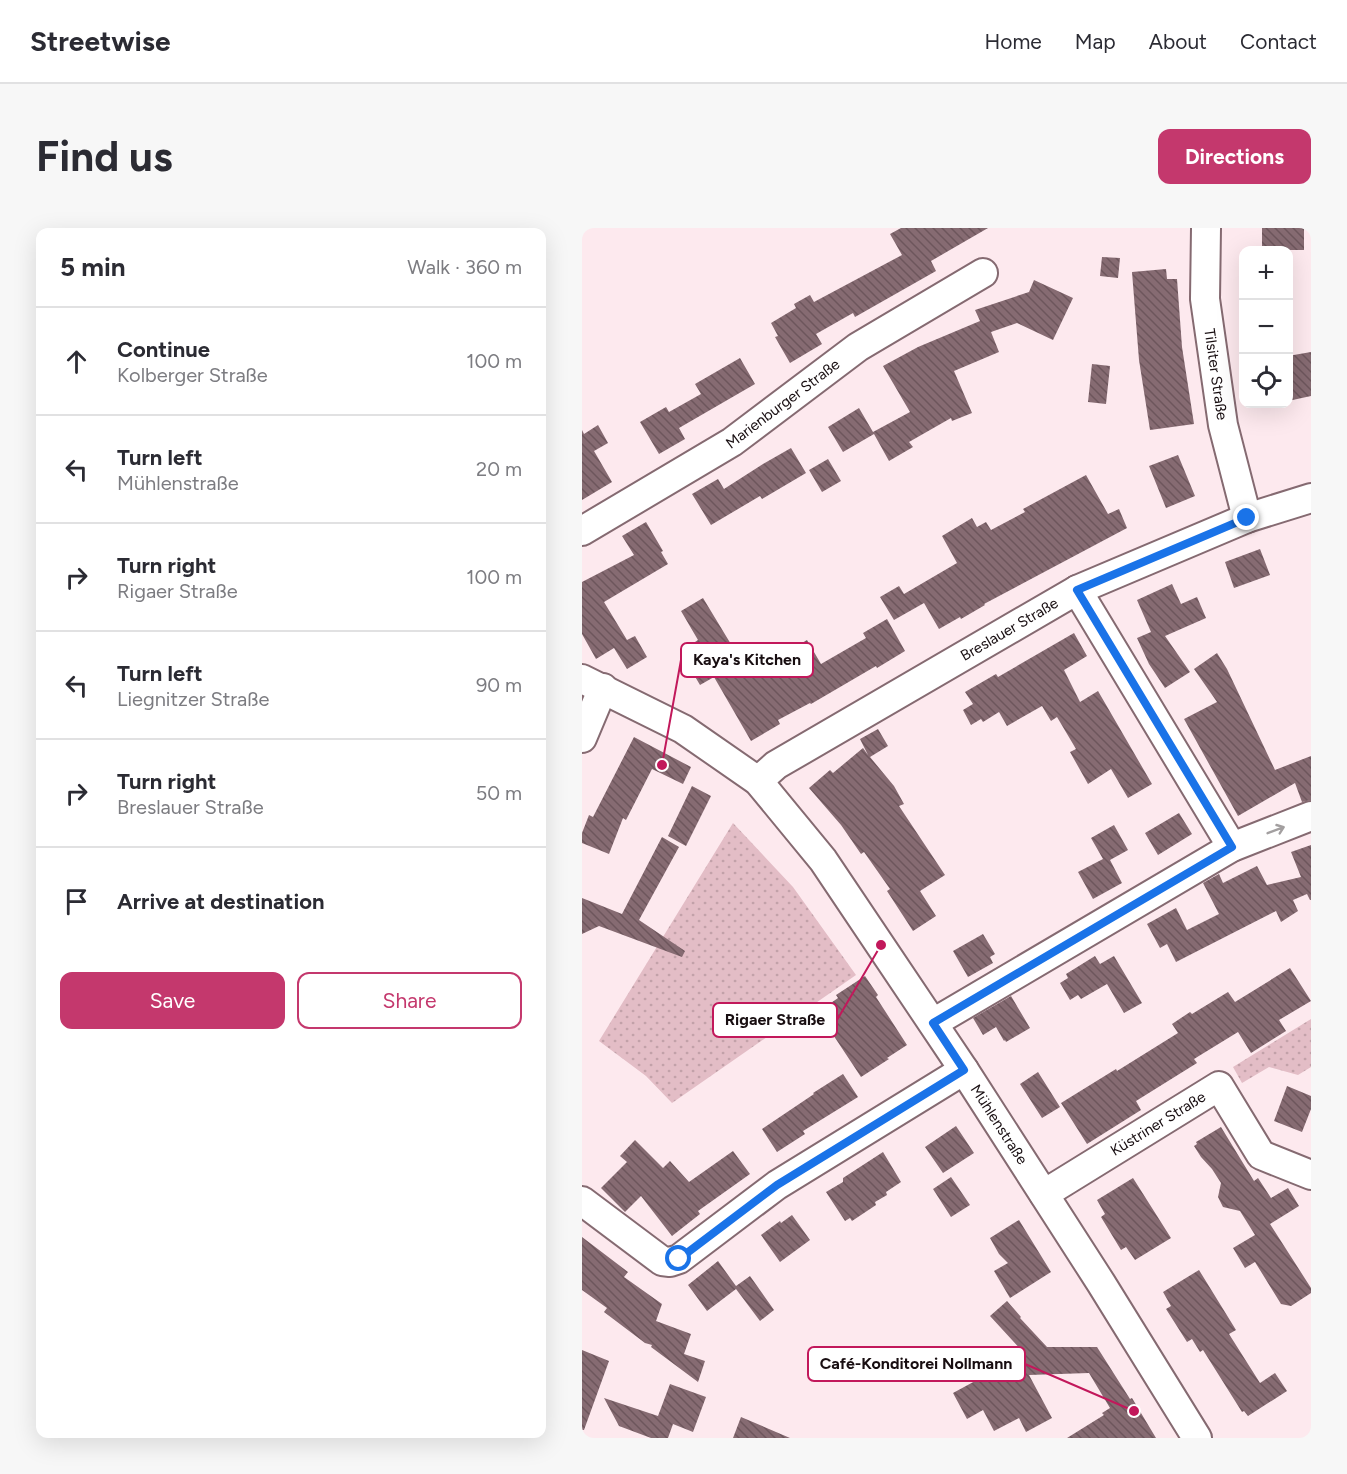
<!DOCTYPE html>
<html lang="en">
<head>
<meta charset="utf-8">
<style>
	body { margin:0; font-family:Figtree,sans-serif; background:#f7f7f7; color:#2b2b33 }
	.controls { position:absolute; right:18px; top:18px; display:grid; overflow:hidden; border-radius:12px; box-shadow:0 6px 24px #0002 }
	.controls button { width:54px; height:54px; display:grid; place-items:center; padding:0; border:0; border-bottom:2px solid #e1e1e2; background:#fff; color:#2b2b33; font:30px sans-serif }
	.stop { position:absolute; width:18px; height:18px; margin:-14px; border:4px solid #1a73e8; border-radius:50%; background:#fff }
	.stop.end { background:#1a73e8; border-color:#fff; box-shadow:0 2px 6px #0008 }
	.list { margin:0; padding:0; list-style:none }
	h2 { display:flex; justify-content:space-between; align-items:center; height:78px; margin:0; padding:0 24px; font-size:26px }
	h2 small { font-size:20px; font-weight:400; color:#7c7c81 }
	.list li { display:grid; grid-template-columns:39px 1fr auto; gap:18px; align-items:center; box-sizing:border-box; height:108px; padding:0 24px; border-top:2px solid #e1e1e2 }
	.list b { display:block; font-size:22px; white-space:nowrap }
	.list p { margin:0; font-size:20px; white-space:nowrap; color:#7c7c81 }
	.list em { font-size:20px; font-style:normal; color:#7c7c81 }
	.actions { display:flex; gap:12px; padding:18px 24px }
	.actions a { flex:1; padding:14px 0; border:2px solid #c4386d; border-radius:12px; text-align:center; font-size:21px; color:#c4386d }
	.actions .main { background:#c4386d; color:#fff }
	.icon { flex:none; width:33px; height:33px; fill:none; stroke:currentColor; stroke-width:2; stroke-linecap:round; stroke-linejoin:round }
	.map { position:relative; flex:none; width:729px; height:1210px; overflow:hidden; border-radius:12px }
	header { display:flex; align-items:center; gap:36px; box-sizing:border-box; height:84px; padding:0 30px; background:#fff; border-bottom:2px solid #e1e1e2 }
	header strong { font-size:28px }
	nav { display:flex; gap:33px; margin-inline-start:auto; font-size:21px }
	.intro { display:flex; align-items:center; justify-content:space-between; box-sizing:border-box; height:144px; padding:0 36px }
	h1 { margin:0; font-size:42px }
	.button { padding:15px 27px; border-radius:12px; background:#c4386d; color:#fff; font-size:21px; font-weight:700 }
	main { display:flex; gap:36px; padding:0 36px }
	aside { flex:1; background:#fff; border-radius:12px; box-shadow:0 6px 24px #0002 }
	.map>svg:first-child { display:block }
	.park { fill:url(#park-dots) }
	.building { fill:url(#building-back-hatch) }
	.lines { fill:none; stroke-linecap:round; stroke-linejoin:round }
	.minor-casing { stroke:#856a71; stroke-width:32 }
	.minor { stroke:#fff; stroke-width:28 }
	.oneway { stroke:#a39fa0 }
	.route { stroke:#1a73e8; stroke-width:8 }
	.labels { text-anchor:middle; stroke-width:6; stroke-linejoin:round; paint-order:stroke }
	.street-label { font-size:15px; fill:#180e11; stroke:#fff }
	.leader { fill:none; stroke:#c2185b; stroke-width:2 }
	.callout-dot { fill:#c2185b; stroke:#fff; stroke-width:2 }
	.callout { fill:#fff; stroke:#c2185b; stroke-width:2 }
	.callout-label { font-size:16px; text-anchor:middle; font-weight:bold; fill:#180e11 }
</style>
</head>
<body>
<header>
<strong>Streetwise</strong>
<nav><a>Home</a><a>Map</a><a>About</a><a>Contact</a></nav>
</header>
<div class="intro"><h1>Find us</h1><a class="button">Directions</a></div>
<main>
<aside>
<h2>5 min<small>Walk · 360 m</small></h2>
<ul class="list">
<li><svg class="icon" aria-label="ahead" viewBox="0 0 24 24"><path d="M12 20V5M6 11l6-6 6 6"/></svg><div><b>Continue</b><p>Kolberger Straße</p></div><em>100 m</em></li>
<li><svg class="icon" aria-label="left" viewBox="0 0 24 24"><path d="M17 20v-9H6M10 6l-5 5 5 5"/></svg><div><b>Turn left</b><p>Mühlenstraße</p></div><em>20 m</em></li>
<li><svg class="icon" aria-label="right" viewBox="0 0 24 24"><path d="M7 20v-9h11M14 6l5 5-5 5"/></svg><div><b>Turn right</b><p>Rigaer Straße</p></div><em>100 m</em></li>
<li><svg class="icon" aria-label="left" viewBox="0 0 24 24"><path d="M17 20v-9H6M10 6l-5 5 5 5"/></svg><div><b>Turn left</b><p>Liegnitzer Straße</p></div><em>90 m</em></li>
<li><svg class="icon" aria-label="right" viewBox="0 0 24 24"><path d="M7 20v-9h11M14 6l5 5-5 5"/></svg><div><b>Turn right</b><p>Breslauer Straße</p></div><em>50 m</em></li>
<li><svg class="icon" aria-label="arrive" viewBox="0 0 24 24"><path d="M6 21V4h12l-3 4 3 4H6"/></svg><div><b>Arrive at destination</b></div></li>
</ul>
<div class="actions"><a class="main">Save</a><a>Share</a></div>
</aside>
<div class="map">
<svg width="729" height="1210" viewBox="0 0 729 1210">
	<defs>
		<pattern id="park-dots" width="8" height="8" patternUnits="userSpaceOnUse" patternTransform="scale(1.5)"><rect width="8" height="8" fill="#e3bdc6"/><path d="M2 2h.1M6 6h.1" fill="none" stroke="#c2a1a9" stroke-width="1.8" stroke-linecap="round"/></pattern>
		<pattern id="building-back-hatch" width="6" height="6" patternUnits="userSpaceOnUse" patternTransform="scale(1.5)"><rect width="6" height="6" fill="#866b72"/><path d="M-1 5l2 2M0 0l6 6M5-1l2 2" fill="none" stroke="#6d565c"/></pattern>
	</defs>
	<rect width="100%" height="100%" fill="#fde9ee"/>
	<path class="park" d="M 151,595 L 211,659 L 274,747 L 90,875 L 64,848 L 17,813 Z
		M 729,791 L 729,839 L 716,847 L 687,839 L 660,855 L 651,839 Z"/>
	<path class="building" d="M 319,0 L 406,0 L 349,33 L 354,43 L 273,89 L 271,85 L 234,106 L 240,116 L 208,135 L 193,109 L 196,108 L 189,95 L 214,80 L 212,76 L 228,67 L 232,74 L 320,27 L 308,6 Z
		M 680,0 L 722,0 L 722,22 L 680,22 Z
		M 520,29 L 538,30 L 536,50 L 518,48 Z
		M 584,41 L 585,51 L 595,51 L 600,119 L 612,196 L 568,202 L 557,132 L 550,44 Z
		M 452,52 L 491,70 L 471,112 L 435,95 L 409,104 L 417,124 L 372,143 L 390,185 L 370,193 L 369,190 L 327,214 L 331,219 L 307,233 L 292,206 L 261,224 L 246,199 L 277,180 L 291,204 L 328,184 L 301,138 L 336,119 L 398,93 L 393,82 L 447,64 Z
		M 729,124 L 729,168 L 706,173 L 706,128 Z
		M 158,130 L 173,156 L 97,200 L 103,211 L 77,226 L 58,194 L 84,179 L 87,184 L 119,166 L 113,156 Z
		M 510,136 L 528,138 L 524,176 L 506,174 Z
		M 16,197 L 26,215 L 12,223 L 30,254 L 0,272 L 0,202 L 2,206 Z
		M 209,220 L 224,245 L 180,271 L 178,268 L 129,297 L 110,266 L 136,251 L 142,261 L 181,236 Z
		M 596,227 L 613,268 L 584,280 L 567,238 Z
		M 246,231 L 259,253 L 240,264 L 227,242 Z
		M 504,247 L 526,286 L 537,281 L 545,300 L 402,376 L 403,377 L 379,391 L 378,389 L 357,401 L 342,375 L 312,392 L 298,369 L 317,358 L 322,366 L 375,335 L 360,308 L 390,290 L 395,299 L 404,294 L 409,302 L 443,284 L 441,281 Z
		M 64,294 L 81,323 L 79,324 L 86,336 L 22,374 L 45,412 L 53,408 L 65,429 L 45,441 L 32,420 L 14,431 L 0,406 L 0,354 L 52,327 L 40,308 Z
		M 678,321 L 688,347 L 652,360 L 643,334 Z
		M 590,356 L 599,376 L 615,369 L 624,390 L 583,408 L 608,444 L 583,460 L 567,436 L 555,410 L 569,404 L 555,372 Z
		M 121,370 L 167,446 L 225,412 L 239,436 L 284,410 L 281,405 L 305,391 L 323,423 L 295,440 L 294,438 L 229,476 L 228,475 L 196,492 L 198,496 L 169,513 L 132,449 L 118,457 L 102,430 L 117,421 L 113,414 L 116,412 L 99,383 Z
		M 492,405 L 505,428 L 482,442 L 498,474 L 516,463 L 570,556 L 546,570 L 529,541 L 506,556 L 488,524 L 494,521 L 475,489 L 469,493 L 460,478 L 425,498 L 417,484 L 401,494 L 399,491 L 389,497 L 381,482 L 391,476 L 383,464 L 414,446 L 416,449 Z
		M 635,425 L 645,441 L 693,542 L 729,528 L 729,572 L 720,574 L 713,555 L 656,588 L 602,491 L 635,474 L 612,441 Z
		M 296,501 L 306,518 L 288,529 L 312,558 L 322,576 L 317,578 L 363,647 L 338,663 L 354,688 L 331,703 L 305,663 L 308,661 L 282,624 L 279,626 L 259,597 L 227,560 L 248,542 L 251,545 L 281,520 L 286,527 L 278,511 Z
		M 52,509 L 109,539 L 101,556 L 70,541 L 44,592 L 41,590 L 27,626 L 0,615 L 0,605 L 7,587 L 11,589 Z
		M 110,558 L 129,568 L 104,618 L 86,608 Z
		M 597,585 L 610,606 L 576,627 L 563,605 Z
		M 532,597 L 546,622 L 528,632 L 540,655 L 511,671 L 496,644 L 521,631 L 509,610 Z
		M 80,609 L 97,619 L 57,692 L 103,723 L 100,729 L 17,698 L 0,706 L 0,670 L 40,686 Z
		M 729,617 L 729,672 L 728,672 L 725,666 L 711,672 L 716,683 L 699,694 L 694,683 L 594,734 L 585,716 L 578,720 L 565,696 L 594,680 L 605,702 L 637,686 L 621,655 L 637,646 L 641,655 L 675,638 L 685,657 L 719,649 L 709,624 Z
		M 401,706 L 413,726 L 408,729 L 411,735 L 386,749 L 371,723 Z
		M 513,728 L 518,736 L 532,728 L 560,775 L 542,785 L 525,756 L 499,771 L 496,767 L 488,772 L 478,755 L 486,750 L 484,746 Z
		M 708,740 L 729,773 L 697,792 L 704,803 L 669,825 L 656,804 L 612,831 L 615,835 L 554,873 L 559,882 L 505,916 L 479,875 L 534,841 L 535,843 L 596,805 L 590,796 L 608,784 L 610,786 L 646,764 L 653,774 Z
		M 283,748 L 296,767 L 294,769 L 325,817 L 305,830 L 307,831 L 279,849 L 236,784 L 256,770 L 254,767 Z
		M 429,768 L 448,800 L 424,814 L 423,812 L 422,813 L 414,799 L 401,807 L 391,790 Z
		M 456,844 L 478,879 L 460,890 L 438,856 Z
		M 261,846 L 276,869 L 221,903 L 223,906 L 195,924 L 180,901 L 232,866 L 231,865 Z
		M 705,858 L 729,868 L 729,881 L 720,904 L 692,893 Z
		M 374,898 L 392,925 L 361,945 L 343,919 Z
		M 639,899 L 672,953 L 676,950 L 689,970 L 706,960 L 717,978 L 688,996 L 729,1060 L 729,1065 L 709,1078 L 699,1076 L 673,1034 L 663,1040 L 651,1020 L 673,1007 L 658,983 L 641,979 L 636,969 L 639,955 L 630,941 L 619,929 L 612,918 L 615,916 L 614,914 Z
		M 53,912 L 81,940 L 88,933 L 107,954 L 151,923 L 168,946 L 116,983 L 118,986 L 90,1008 L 59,968 L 43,984 L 19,960 L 45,934 L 38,928 Z
		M 301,924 L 319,954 L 304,964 L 305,967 L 293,974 L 294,977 L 270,993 L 268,990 L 263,993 L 244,964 L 261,954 L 261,950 Z
		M 369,949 L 388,977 L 369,989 L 351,961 Z
		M 551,950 L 589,1010 L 553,1032 L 544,1019 L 539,1022 L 519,989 L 523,986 L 515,972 Z
		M 210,987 L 228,1012 L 198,1034 L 179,1007 L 198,993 L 199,995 Z
		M 437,992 L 469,1044 L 428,1070 L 412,1043 L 426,1035 L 417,1026 L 408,1010 Z
		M 0,1009 L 46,1044 L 42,1049 L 80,1076 L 74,1093 L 109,1106 L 102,1126 L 123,1133 L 116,1154 L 69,1119 L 70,1117 L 63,1115 L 22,1084 L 25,1080 L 0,1062 Z
		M 136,1033 L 154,1058 L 168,1048 L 192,1082 L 178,1093 L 154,1061 L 125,1083 L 106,1057 Z
		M 617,1042 L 654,1102 L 647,1106 L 678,1155 L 693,1145 L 705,1163 L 666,1188 L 662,1183 L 660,1184 L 621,1122 L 618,1124 L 610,1111 L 605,1114 L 584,1081 L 589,1078 L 581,1064 Z
		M 425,1073 L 439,1089 L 438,1090 L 465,1119 L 515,1119 L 548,1171 L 550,1170 L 574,1210 L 485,1210 L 522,1187 L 520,1185 L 528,1180 L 507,1145 L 447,1147 L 470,1190 L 444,1204 L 437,1190 L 412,1203 L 401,1182 L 385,1191 L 371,1165 L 443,1126 L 408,1088 Z
		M 0,1122 L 27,1133 L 2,1202 L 0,1202 Z
		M 88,1156 L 124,1169 L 111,1204 L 91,1196 L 86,1210 L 69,1210 L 37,1198 L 22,1170 L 76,1188 Z
		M 159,1189 L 208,1210 L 151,1210 Z"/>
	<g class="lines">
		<defs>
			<g id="minor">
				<path id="s1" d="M 624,0 L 623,71 L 641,197 L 665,290"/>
				<path id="s2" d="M 0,303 L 150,214 L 276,119 L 401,45"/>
				<path d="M 495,362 L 650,619"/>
				<path id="s3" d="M 0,451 L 101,501 L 176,553 L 241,632 L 382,842 L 519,1055 L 615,1210"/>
				<path d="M 0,510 L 21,460"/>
				<path id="s4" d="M 176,553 L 194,537 L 495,362 L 665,290 L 729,270"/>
				<path d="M 351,795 L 650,619 L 729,588"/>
				<path id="s5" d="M 462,966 L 637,858 L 679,927 L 729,947"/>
				<path d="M 0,973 L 80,1033 L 88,1034 L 97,1031 L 195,957 L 382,842"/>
			</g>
		</defs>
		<use href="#minor" class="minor-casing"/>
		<use href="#minor" class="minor"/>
	</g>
	<defs><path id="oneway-shaft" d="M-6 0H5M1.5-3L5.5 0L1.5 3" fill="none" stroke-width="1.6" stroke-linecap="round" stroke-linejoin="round" transform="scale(1.5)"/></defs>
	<use class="oneway" href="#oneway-shaft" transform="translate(694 602) rotate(-21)"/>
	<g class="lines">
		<path class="route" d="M 97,1031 L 195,957 L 382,842 L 351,795 L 650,619 L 495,362 L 665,290"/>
	</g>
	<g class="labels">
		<g class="street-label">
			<text dy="5" stroke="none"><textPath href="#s1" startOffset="147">Tilsiter Straße</textPath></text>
			<text dy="5" stroke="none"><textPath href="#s2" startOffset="238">Marienburger Straße</textPath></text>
			<text dy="5" stroke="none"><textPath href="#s4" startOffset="294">Breslauer Straße</textPath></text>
			<text dy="5" stroke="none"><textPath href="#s5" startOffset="134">Küstriner Straße</textPath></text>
			<text dy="5" stroke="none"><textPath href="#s3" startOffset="624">Mühlenstraße</textPath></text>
		</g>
	</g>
	<path class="leader" d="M80 537L99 432M299 717L255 792M552 1183L443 1136"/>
	<g class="callout-dot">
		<circle cx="80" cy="537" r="6"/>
		<circle cx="299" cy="717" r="6"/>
		<circle cx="552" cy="1183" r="6"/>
	</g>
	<g class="callout">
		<rect x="99" y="415" width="132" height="34" rx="6"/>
		<rect x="131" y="775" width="124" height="34" rx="6"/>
		<rect x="226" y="1119" width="217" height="34" rx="6"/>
	</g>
	<g class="callout-label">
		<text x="165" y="437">Kaya's Kitchen</text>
		<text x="193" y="797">Rigaer Straße</text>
		<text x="334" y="1141">Café-Konditorei Nollmann</text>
	</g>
</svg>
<div class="controls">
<button>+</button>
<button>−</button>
<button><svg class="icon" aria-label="locate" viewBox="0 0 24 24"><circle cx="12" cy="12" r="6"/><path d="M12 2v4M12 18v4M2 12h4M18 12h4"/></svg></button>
</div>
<div class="stop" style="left:97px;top:1031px"></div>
<div class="stop end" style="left:665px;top:290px"></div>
</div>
</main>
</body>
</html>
